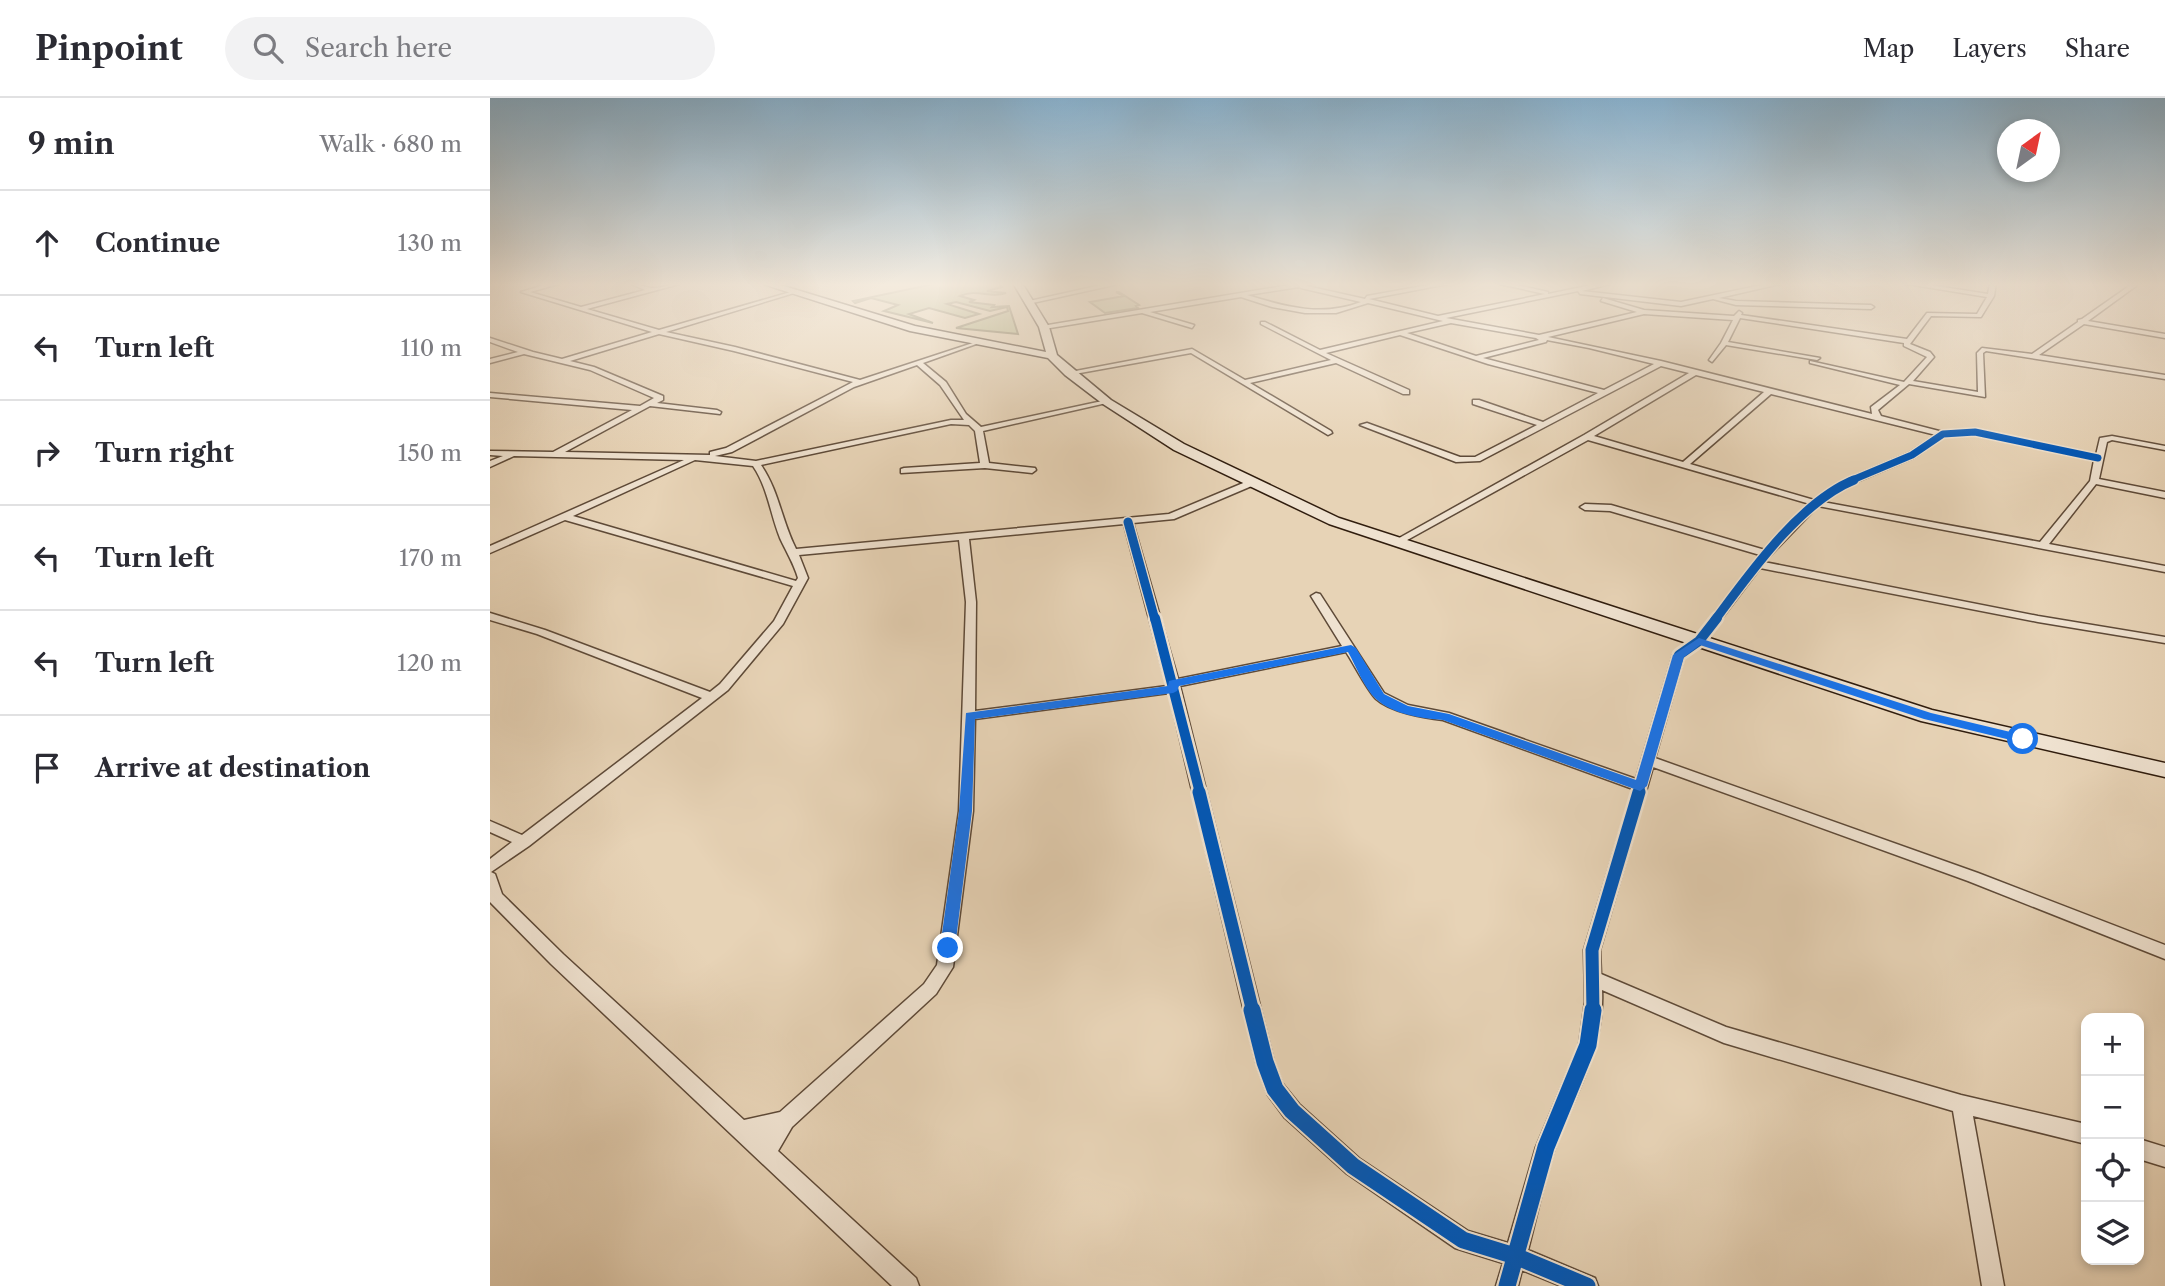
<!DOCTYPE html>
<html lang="en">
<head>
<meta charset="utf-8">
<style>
	body { margin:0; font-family:"Libre Caslon Text",serif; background:#f2f2f3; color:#2b2b33 }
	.controls { position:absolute; right:21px; bottom:21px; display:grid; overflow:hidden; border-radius:14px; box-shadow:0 4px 10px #0003 }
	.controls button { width:63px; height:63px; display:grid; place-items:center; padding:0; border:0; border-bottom:2px solid #e1e1e2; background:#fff; color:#2b2b33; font:35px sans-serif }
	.compass { position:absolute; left:1507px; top:21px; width:63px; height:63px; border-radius:50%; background:#fff; box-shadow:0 4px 10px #0003; rotate:33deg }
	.stop { position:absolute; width:21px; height:21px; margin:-16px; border:5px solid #1a73e8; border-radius:50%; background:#fff }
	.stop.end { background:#1a73e8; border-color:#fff; box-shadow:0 2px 7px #0008 }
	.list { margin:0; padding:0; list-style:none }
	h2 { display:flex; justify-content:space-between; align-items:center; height:91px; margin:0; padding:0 28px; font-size:30px }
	h2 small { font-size:23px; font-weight:400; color:#7c7c81 }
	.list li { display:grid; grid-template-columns:46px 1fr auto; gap:21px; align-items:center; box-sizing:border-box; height:105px; padding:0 28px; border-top:2px solid #e1e1e2 }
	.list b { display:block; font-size:26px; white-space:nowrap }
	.list em { font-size:23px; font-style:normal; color:#7c7c81 }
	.icon { flex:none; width:38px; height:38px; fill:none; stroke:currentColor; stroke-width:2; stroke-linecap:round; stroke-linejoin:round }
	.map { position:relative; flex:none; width:1675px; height:1188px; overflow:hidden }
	header { display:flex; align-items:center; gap:42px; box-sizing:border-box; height:98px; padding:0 35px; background:#fff; border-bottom:2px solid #e1e1e2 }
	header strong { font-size:33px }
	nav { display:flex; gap:38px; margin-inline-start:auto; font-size:24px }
	.search { width:490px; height:63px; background:#f2f2f3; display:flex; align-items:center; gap:18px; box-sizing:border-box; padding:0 24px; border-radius:38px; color:#7c7c81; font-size:26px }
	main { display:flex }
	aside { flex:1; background:#fff }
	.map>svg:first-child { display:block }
	.green { fill:#b7bc8d; stroke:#746c4e; stroke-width:2 }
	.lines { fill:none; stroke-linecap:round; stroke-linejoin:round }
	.street-casing { stroke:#5e4a38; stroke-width:3 }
	.secondary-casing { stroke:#301d0e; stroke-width:3 }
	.street { fill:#efe2d0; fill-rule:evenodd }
	.secondary { fill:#efe2d0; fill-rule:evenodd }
	.cycleway-far4-casing { stroke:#efe2d0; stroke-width:10 }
	.cycleway-far3-casing { stroke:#efe2d0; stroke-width:12 }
	.cycleway-far2-casing { stroke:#efe2d0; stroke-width:15 }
	.cycleway-far1-casing { stroke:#efe2d0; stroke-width:18 }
	.cycleway-casing { stroke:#efe2d0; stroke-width:21 }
	.cycleway-far4 { stroke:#0057b8; stroke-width:7 }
	.cycleway-far3 { stroke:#0057b8; stroke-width:9 }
	.cycleway-far2 { stroke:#0057b8; stroke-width:10 }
	.cycleway-far1 { stroke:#0057b8; stroke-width:13 }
	.cycleway { stroke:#0057b8; stroke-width:17 }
	.route { fill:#1a73e8 }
</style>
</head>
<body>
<header>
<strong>Pinpoint</strong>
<div class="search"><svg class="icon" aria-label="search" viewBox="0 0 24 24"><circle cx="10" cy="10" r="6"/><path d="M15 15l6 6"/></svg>Search here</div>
<nav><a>Map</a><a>Layers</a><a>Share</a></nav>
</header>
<main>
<aside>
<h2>9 min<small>Walk · 680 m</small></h2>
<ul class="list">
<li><svg class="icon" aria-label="ahead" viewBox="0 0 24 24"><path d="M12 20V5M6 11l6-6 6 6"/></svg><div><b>Continue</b></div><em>130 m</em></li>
<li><svg class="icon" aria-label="left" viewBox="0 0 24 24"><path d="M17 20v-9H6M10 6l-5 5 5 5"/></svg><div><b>Turn left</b></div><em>110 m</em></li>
<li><svg class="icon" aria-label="right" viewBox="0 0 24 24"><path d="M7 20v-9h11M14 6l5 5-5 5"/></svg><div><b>Turn right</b></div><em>150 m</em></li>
<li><svg class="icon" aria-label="left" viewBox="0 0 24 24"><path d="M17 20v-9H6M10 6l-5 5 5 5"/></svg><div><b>Turn left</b></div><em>170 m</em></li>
<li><svg class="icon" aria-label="left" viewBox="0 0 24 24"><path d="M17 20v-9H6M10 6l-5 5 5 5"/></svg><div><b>Turn left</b></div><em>120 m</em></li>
<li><svg class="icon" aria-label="arrive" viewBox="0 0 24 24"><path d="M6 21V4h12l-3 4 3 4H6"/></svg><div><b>Arrive at destination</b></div></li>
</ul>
</aside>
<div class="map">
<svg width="1675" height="1188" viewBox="0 0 1675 1188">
	<rect width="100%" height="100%" fill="#e7d3b6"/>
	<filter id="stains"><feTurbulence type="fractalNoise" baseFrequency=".00286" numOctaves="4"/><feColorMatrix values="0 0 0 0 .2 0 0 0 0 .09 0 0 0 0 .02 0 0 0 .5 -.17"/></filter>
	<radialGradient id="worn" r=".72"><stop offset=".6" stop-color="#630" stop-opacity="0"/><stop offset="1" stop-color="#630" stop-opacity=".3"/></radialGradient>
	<path class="green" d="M 448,185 L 510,185 L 512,189 L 497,193 L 516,195 C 500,201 488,190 470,198 L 484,202 L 479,204 L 504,207 L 502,209 L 519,208 L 528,236 L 466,230 L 518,213 L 517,209 L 500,213 L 466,204 L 457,206 L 489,216 L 475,220 L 439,210 L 419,216 L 443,225 L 394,213 L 408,207 L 381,200 L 365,205 L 363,203 Z
		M 626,194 L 629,194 L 649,207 L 646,208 L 648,210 L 615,215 L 600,204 L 634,198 Z"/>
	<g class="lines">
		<defs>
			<path id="street" d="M 61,185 L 72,185 L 40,194 L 91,209 L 155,192 L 139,185 C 148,185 155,190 163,190 C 173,190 182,185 193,185 L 97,211 L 169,232 L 304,193 L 304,195 L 176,234 L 245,249 L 370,282 L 489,243 L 489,245 L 433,265 L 456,284 L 476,316 L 491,329 L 617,302 L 621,304 L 493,333 L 499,365 L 545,370 L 546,372 L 542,375 L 495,370 L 411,375 L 411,371 L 414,370 L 490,365 L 485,333 L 479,327 L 461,326 L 271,367 C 289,393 292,424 306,451 L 679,416 L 758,383 L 764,383 L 764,387 L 684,421 L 643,425 L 688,581 L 852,548 L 821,498 L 826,495 L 830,496 L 894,595 L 918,607 L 959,615 L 1146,681 L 1183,557 L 1205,541 L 1270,457 L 1120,413 L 1095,412 L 1090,409 L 1095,406 L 1121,407 L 1275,452 L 1320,406 L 1098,342 L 910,446 L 907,447 L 902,444 L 1094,337 L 1199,275 L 1171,268 L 990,363 L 966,364 L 870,327 L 877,325 L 970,359 L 985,359 L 1047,327 L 983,306 L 983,302 L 989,302 L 1053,324 L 1108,295 L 998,266 L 910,237 L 836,255 L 919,292 L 919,296 L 913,296 L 846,265 L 760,285 L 841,333 L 842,335 L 838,337 L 701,255 L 579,277 L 575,275 L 702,251 L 755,282 L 841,262 L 771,226 L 771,224 L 775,224 L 830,252 L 953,223 L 878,205 L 846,215 L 815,215 L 782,209 L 751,199 L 660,214 L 704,227 L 702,230 L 652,215 L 554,231 L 552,228 L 811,185 L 819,185 L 817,188 L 875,201 L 877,198 L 949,185 L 963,185 L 879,201 L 948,218 L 1055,196 L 1005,185 L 1018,185 L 1058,194 L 1058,196 L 1111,185 L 1124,185 L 1092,193 L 1191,204 L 1281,185 L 1294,185 L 1229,200 L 1246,203 L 1381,207 L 1384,209 L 1381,211 L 1246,207 L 1223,201 L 1191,208 L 1090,196 L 1088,193 L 956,220 L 1049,237 L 1147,214 L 1111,203 L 1113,200 L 1154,212 L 1244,218 L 1249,213 L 1252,215 L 1251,217 L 1417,241 L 1437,215 L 1487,216 L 1497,199 L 1411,185 L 1427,185 L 1498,196 L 1500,185 L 1506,185 L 1504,198 L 1491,219 L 1441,218 L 1420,246 L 1440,254 L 1444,259 L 1423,283 L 1488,294 L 1487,255 L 1492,250 L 1542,256 L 1588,224 L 1588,222 L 1592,221 L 1642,186 L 1646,186 L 1646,188 L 1598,223 L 1675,236 L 1675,240 L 1594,226 L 1549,257 L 1675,277 L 1675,281 L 1496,253 L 1493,255 L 1495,299 L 1419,286 L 1388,312 L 1391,318 L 1453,334 L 1485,332 L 1606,357 L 1610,340 L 1622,338 L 1675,348 L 1675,352 L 1622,342 L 1617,344 L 1609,381 L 1675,394 L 1675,400 L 1606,386 L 1559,446 L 1675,468 L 1675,474 L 1328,408 L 1274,464 L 1548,518 L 1675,539 L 1675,545 L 1548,524 L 1270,470 L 1213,545 L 1194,559 L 1165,660 L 1488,775 L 1675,847 L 1675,861 L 1478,783 L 1163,669 L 1110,852 L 1111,876 L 1236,929 L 1471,997 L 1596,1026 L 1596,1046 L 1483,1018 L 1514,1188 L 1492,1188 L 1463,1013 L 1234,945 L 1112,892 C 1115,949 1085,996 1066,1047 C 1054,1081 1047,1118 1038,1152 L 1105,1180 L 1108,1188 L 1071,1188 L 1032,1172 L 1028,1188 L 1006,1188 L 1013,1165 L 965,1150 L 856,1075 L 795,1020 L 778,997 L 766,964 L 679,595 L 485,621 L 483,713 L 463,869 L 446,896 L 302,1029 L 288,1053 L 426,1180 L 429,1188 L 402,1188 L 61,866 L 0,804 L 0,761 L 22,744 L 0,734 L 0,723 L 32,737 L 212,600 L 47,536 L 0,522 L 0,515 L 55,532 L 220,594 L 230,586 L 284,523 L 303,488 L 75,422 L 0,455 L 0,448 L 194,362 L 24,358 L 0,369 L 0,363 L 13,358 L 0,357 L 0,353 L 63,354 L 142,312 L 0,299 L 0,295 L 150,308 L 164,300 L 100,272 L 34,256 L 0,265 L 0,261 L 28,254 L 0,244 L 0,240 L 43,254 L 72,261 L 162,234 L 31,194 ZM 809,189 L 811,190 L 871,204 C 832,219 796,209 757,197 ZM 1154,216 L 1243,222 L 1231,245 L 1219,262 L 1222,264 L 1236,247 L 1327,262 L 1330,260 L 1238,244 L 1250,220 L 1414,245 L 1414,248 L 1437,259 L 1414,284 L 1320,263 L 1320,265 L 1410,287 L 1381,309 L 1382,316 L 1171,263 L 1058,239 ZM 961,225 L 1046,240 L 1049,242 L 986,258 L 917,235 ZM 169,236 L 244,253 L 363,284 L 236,350 L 220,354 L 220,357 L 75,354 L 160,308 L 230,316 L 231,314 L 227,312 L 167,305 L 173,302 L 173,298 L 104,269 L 80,263 ZM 1057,242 L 1099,250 L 1164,266 L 1114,292 L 993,260 L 1056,244 ZM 427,267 L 450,287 L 474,322 L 461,322 L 266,363 L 225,358 L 242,354 L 364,289 ZM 1206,277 L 1274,294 L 1193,364 L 1104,338 ZM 1281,296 L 1446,337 L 1419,355 L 1353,383 L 1324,402 L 1200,366 ZM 1485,336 L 1604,362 L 1600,383 L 1550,444 L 1333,404 L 1359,387 L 1425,359 L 1455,338 ZM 205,362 L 263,368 C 278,390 280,415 290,440 C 296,453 304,466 308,480 L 306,483 L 83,418 ZM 634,426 L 677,588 L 485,613 L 486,504 L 479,441 ZM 469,442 L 476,504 L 469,713 L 447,867 L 434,886 L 290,1014 L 254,1022 L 73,856 L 12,796 L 5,776 L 1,774 L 39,748 L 238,592 L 293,526 L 318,480 L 309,457 ZM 856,554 C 864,566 877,592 886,601 C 900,614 934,620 953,622 L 1143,691 L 1094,852 L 1095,904 L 1089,947 L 1046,1049 L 1018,1145 L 978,1133 L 870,1061 L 809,1006 L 792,985 L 784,964 L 690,588 Z
				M 620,185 L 633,185 L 538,206 L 535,204 Z
				M 1649,1041 L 1675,1049 L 1675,1069 L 1649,1061 Z"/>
			<path id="secondary" d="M 270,185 L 284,185 L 425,228 L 556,254 L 549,229 L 523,185 L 532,185 L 559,229 L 567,257 L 621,302 L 694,346 L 849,420 L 1442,612 L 1675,665 L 1675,679 L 1431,623 L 839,426 L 684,352 L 613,306 L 575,277 L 558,260 L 420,233 Z"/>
		</defs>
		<use href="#street" class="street-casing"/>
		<use href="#secondary" class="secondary-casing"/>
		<use href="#street" class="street"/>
		<use href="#secondary" class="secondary"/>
		<defs>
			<path id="cycleway-far4" d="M 1360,383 L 1422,357 L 1453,336 L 1485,334 L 1608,360"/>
			<path id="cycleway-far3" d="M 638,424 L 665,522
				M 1225,522 C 1260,475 1310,404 1364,382"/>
			<path id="cycleway-far2" d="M 665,520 L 710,695
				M 1148,695 L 1189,557 L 1209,543 L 1227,520"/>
			<path id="cycleway-far1" d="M 709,694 L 763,914
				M 1103,914 L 1102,852 L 1149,694"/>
			<path id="cycleway" d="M 762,912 L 775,964 L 785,991 L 802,1013 L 863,1068 L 973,1142 L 1025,1158 L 1097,1188
				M 1017,1188 L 1056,1049 L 1098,947 L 1103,912"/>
		</defs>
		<use href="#cycleway-far4" class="cycleway-far4-casing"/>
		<use href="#cycleway-far3" class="cycleway-far3-casing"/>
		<use href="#cycleway-far2" class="cycleway-far2-casing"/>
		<use href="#cycleway-far1" class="cycleway-far1-casing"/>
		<use href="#cycleway" class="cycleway-casing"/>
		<use href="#cycleway-far4" class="cycleway-far4"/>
		<use href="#cycleway-far3" class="cycleway-far3"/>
		<use href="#cycleway-far2" class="cycleway-far2"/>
		<use href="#cycleway-far1" class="cycleway-far1"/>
		<use href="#cycleway" class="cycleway"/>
	</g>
	<linearGradient id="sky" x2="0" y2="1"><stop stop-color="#89b5d4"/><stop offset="0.53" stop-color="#f4ebde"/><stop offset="1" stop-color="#f4ebde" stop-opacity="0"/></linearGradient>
	<rect width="1675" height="352" fill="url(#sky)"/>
	<path class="route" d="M 1209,540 L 1441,615 L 1533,637 L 1539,641 L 1533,645 L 1434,621 L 1210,547 L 1194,559 L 1157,688 L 1150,693 L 953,622 C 931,620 904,617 886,601 C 874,590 866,568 858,554 L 689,588 L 687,593 L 683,595 L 485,621 L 482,713 L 465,850 L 458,856 L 450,850 L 469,713 L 476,615 L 678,588 L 679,583 L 683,582 L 861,547 L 866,550 L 894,596 L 918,608 L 959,616 L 1146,682 L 1183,557 Z"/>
	<rect width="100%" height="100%" filter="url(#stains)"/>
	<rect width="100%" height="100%" fill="url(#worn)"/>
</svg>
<div class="controls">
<button>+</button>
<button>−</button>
<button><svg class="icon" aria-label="locate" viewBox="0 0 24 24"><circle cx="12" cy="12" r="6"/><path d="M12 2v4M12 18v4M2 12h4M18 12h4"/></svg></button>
<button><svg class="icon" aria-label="layers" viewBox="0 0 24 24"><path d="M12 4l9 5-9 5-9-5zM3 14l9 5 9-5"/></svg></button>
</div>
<svg class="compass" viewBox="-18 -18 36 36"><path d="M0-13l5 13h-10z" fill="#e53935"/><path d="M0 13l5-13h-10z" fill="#7c7c81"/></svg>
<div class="stop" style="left:1533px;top:641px"></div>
<div class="stop end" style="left:458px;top:850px"></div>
</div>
</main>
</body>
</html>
